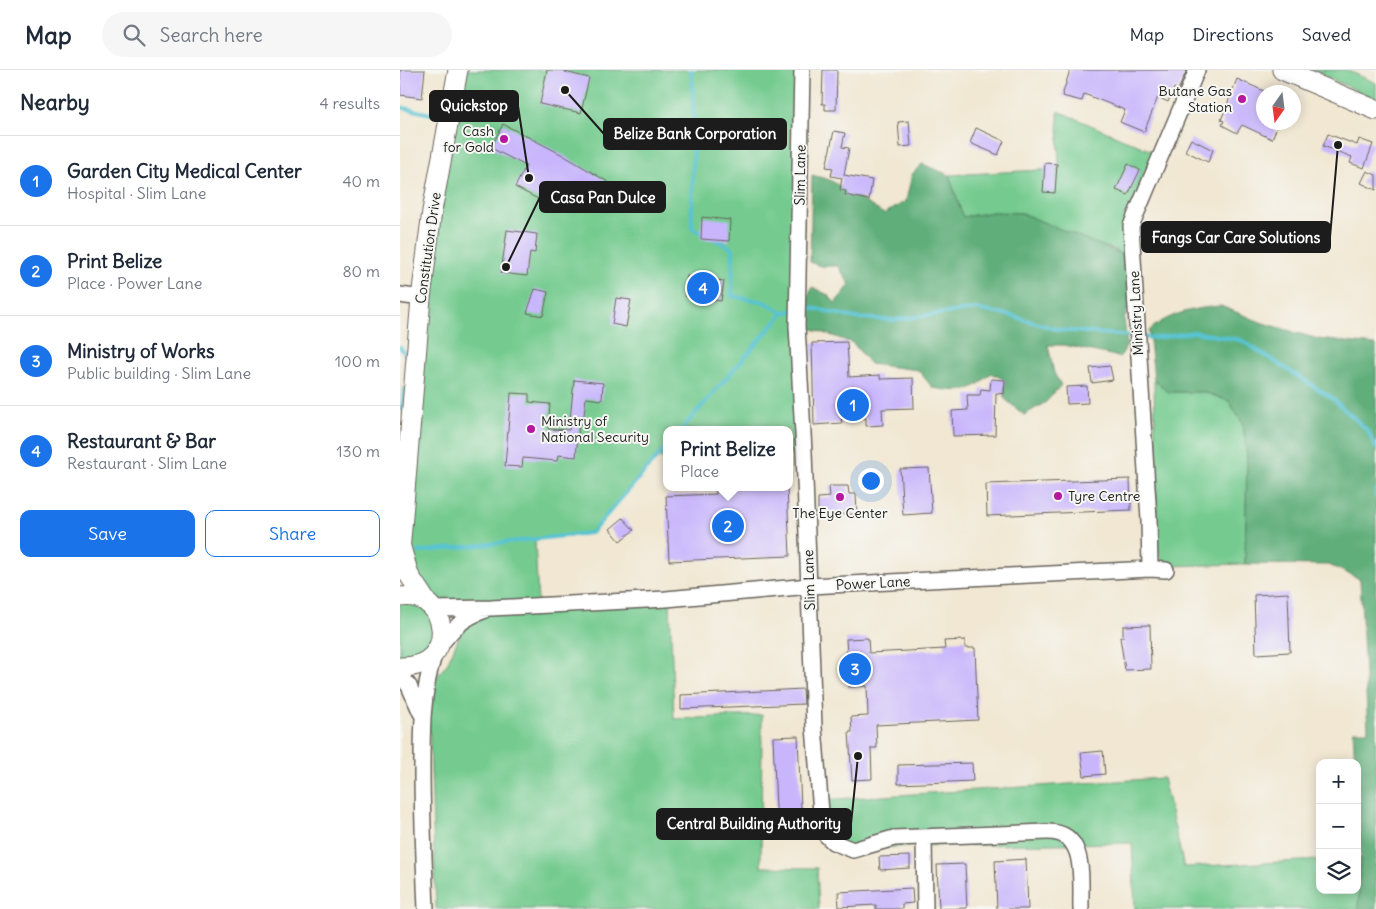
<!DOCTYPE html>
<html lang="en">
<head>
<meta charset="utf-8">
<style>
	body { margin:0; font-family:Delius,sans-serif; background:#f6f6f7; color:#1f2937 }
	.controls { position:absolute; right:15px; bottom:15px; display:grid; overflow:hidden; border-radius:10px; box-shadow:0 2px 12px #0003 }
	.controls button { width:45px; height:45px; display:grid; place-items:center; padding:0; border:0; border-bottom:1px solid #e0e1e3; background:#fff; color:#1f2937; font:25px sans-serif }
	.compass { position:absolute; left:856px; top:15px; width:45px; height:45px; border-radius:50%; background:#fff; box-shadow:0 2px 12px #0003; rotate:194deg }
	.you { position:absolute; left:470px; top:410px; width:18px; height:18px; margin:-12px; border:4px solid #fff; border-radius:50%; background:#1a73e8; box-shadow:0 0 0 8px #1a73e833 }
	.badge { display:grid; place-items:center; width:32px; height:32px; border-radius:50%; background:#1a73e8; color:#fff; font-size:16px; font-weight:700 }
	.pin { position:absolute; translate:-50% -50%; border:2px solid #fff; box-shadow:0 1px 5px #0006 }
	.popup { position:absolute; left:263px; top:356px; width:130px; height:65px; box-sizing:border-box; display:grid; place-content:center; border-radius:10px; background:#fff; filter:drop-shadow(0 1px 4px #0005); font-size:16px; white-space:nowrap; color:#747a83 }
	.popup b { font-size:19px; color:#1f2937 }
	.popup::after { content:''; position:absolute; left:50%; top:100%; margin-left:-10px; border:10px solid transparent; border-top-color:#fff }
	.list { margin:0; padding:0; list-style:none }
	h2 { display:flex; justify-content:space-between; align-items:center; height:65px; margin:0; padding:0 20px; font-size:21px }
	h2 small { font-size:16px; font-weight:400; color:#747a83 }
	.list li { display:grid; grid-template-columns:32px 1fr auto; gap:15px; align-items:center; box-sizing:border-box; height:90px; padding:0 20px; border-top:1px solid #e0e1e3 }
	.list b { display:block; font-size:19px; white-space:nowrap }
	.list p { margin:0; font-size:16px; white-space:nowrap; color:#747a83 }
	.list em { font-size:16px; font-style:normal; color:#747a83 }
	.actions { display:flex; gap:10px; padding:15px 20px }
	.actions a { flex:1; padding:11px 0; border:1px solid #1a73e8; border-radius:10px; text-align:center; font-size:18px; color:#1a73e8 }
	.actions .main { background:#1a73e8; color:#fff }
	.icon { flex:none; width:28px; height:28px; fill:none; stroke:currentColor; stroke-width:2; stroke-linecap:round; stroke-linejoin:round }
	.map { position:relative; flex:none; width:976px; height:839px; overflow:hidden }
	header { display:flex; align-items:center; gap:30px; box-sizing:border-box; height:70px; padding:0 25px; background:#fff; border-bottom:1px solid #e0e1e3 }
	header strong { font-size:24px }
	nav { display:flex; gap:28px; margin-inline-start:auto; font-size:18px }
	.search { width:350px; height:45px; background:#f6f6f7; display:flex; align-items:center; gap:12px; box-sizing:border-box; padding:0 18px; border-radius:28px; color:#747a83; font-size:19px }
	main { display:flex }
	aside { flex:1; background:#fff }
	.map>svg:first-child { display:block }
	.green { fill:#75cb8f; stroke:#487456 }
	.forest { fill:#60af7a; stroke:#3e664b }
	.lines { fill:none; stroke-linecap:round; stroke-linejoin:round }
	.stream { stroke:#58c3d3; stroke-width:4 }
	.building { fill:#c8b5fc }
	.minor-casing { stroke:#67635c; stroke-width:18 }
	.major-casing { stroke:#67635c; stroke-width:21 }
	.minor { stroke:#fff; stroke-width:15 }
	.major { stroke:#fff; stroke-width:19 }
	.poi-dot { fill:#b5179e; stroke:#f6f6f2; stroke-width:2 }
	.labels { text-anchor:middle; stroke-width:4; stroke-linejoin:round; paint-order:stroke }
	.poi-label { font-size:14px; fill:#1c1c1c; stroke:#f6f6f2; text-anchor:end }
	.street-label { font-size:14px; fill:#1c1c1c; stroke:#f6f6f2 }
	.leader { fill:none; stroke:#1c1c1c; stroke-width:2 }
	.callout-dot { fill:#1c1c1c; stroke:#f6f6f2; stroke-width:2 }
	.callout { fill:#1c1c1c; stroke:#1c1c1c; stroke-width:2 }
	.callout-label { font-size:15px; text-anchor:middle; font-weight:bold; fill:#fff }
</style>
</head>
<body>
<header>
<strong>Map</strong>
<div class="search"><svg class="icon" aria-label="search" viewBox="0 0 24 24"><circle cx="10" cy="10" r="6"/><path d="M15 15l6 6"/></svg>Search here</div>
<nav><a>Map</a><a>Directions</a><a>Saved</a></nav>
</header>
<main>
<aside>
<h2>Nearby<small>4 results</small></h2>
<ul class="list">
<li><span class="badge">1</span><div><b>Garden City Medical Center</b><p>Hospital · Slim Lane</p></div><em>40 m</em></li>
<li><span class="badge">2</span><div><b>Print Belize</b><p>Place · Power Lane</p></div><em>80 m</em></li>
<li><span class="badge">3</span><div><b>Ministry of Works</b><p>Public building · Slim Lane</p></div><em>100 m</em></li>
<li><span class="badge">4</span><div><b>Restaurant &amp; Bar</b><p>Restaurant · Slim Lane</p></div><em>130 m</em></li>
</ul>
<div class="actions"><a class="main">Save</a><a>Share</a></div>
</aside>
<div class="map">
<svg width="976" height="839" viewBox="0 0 976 839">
	<rect width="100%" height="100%" fill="#f6f6f2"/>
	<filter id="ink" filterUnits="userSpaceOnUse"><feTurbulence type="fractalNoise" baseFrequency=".02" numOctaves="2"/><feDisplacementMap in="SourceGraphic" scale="10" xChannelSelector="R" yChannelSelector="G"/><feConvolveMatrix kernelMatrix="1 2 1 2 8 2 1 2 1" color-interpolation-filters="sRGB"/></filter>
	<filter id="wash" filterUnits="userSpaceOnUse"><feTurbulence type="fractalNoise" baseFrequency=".0096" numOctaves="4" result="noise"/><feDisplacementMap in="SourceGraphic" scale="20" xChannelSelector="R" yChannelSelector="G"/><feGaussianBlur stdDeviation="1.12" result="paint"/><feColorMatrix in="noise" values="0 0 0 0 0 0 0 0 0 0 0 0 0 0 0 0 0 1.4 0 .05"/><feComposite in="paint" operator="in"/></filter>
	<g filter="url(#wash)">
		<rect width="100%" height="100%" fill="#f1e7d2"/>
		<path class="green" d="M 58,0 L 402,0 L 404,382 L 389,383 L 389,360 L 267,360 L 267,388 L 256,388 L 191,463 L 135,470 L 138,534 L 270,531 L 274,649 L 362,645 L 361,797 L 417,798 L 419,839 L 36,839 L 29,646 L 33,611 L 47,594 L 62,560 L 76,546 L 34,539 L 39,577 L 0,597 L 0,527 L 6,526 L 9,505 L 10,351 Z
			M 911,0 L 947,0 L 976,13 L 976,29 Z
			M 658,41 L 761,85 L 731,156 L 734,224 L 716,180 L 692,173 L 621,143 L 593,142 L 563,147 L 549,105 L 659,99 Z
			M 754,309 L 768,322 L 804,322 L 829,331 L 843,354 L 847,388 L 845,494 L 768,496 L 763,494 L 757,476 Z
			M 763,708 L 784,797 L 920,790 L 920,820 L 957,820 L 957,788 L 961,788 L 958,839 L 735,839 L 732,773 L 508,776 L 453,780 L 433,772 L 420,730 Z"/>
		<path class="forest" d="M 522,94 L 549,105 L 563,147 L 593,142 L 621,143 L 724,185 L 734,224 L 724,249 L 727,275 L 720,287 L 664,275 L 648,275 L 654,303 L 661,315 L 646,332 L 624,345 L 604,328 L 605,310 L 591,303 C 572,324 559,322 533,318 L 518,300 L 470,294 L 453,273 L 407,257 L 408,227 L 412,217 L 428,225 L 435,233 L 450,215 L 438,196 L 421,196 L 410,192 L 412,105 L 430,110 L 484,144 L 506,131 L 512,104 Z
			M 821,236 L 863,253 L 918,269 L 976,275 L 976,839 L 958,839 L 961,788 L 957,693 L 955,693 L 953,661 L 968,661 L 960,509 L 929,495 L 845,494 L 847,388 L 843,354 L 829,331 L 804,322 L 768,322 L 754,309 L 749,261 C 768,243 796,238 821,236 Z"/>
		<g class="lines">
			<path class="stream" d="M 291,0 C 297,52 291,105 292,158 L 305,165
				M 0,37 L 35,45
				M 314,169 L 333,179 L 332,226 L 364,232 L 384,243
				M 402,240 L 412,238 L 456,248 L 493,250 L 575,239 L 609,245 L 659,260 L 735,266
				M 742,267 L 758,268 L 793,262 L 841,270 L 932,328 L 968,361 L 976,378
				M 0,277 L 7,286 L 7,290
				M 2,340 L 4,319
				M 281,360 L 384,242 L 393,241
				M 976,420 L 976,426
				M 18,482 L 191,463 L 267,376"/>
		</g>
		<g id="blocks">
			<path class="building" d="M 0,0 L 25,0 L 22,28 L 0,25 Z
				M 147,0 L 165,0 L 165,2 L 189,8 L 181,43 L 140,34 Z
				M 423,0 L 437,0 L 436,40 L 425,40 L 425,34 L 422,34 Z
				M 670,0 L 787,0 L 778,20 L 774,18 L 768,32 L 758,27 L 744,62 L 720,52 L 725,40 L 684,24 L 682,31 L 662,26 Z
				M 837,9 L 864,21 L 864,52 L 879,52 L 872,69 L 842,55 L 837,63 L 822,55 L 824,51 L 821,50 Z
				M 509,51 L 511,76 L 500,77 L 498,52 Z
				M 103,54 L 161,84 L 235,128 L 227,140 L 179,134 L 145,115 L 138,129 L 115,117 L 126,96 L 91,78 Z
				M 576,58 L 604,71 L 598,85 L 570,73 Z
				M 434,61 L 445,63 L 442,77 L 449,78 L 444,105 L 472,110 L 469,130 L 445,125 L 446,121 L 440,120 L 442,108 L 431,106 L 433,98 L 426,97 Z
				M 928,64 L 957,75 L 959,69 L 973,74 L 964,98 L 950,93 L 952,87 L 923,76 Z
				M 791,69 L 813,80 L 808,92 L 785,81 Z
				M 645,93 L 657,94 L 655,123 L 643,122 Z
				M 728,94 L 740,100 L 728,125 L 716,120 Z
				M 967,101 L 976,105 L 976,120 L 961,113 Z
				M 302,147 L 330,150 L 329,171 L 301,169 Z
				M 107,160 L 137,164 L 135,183 L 130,182 L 127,206 L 101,203 Z
				M 287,206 L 324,211 L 321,231 L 285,226 Z
				M 135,219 L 148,222 L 143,246 L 127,243 Z
				M 216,228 L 231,230 L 226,257 L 212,254 Z
				M 447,272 L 449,307 L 480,305 L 480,309 L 513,308 L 514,338 L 482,339 L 483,355 L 466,356 L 466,348 L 441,349 L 442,353 L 414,355 L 412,273 Z
				M 710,296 L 713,310 L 692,313 L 690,298 Z
				M 591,309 L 605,310 L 604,324 L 596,323 L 595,365 L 553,366 L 552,341 L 568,340 L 567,325 L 580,325 L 581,319 L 590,320 Z
				M 174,310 L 203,313 L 202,330 L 186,328 L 183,354 L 179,354 L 176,387 L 158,385 L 157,391 L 123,388 L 122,397 L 105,396 L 111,323 L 129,324 L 129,332 L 150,334 L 148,359 L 169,360 Z
				M 687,316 L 688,333 L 667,334 L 666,317 Z
				M 529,398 L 532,443 L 503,445 L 500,399 Z
				M 730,409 L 731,440 L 587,446 L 586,414 Z
				M 429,416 L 448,416 L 449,424 L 456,424 L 457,444 L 418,445 L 418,428 L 430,427 Z
				M 316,417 L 387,417 L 390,486 L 269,491 L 266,426 L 316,424 Z
				M 223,448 L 234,460 L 220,471 L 210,459 Z
				M 888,523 L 890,582 L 856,584 L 854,525 Z
				M 750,555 L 751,599 L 725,600 L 720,567 L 723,567 L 723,556 Z
				M 468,568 L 469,583 L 545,579 L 544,571 L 565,570 L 565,578 L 575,578 L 578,650 L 476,655 L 477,678 L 471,678 L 472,709 L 452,710 L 449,662 L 452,662 L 451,647 L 468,646 L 467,616 L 449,617 L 446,569 Z
				M 403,619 L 404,634 L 281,639 L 281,625 Z
				M 398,666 L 402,762 L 377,762 L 373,667 Z
				M 703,681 L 705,704 L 684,706 L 681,683 Z
				M 572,693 L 573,711 L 498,714 L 498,695 Z
				M 510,786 L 510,798 L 480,800 L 479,787 Z
				M 626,789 L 628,839 L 597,839 L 595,791 Z
				M 565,794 L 567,838 L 539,839 L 537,795 Z
				M 512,818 L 513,833 L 502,834 L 502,839 L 476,839 L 476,835 L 439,837 L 438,822 Z"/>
		</g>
	</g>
	<g filter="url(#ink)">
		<use href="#blocks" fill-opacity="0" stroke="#67635c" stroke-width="1"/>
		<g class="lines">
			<defs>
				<path id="minor" d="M 402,0 L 397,256 L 404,382 L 414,657 L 422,754 L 426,765 L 433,772 L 453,780 L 494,768 L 647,762 C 688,761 680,810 681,839
					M 0,225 L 21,228
					M 750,499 L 749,450 L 731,156 L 797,0
					M 33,539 L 91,538 L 266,529 L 410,516 L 750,499 L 766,500
					M 39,577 C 51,560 63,548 83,541
					M 0,605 L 9,616 L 21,643
					M 524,767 L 525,839
					M 26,839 C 24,792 22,745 22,698 C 22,659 22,623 34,585"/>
				<path id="major" d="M 882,0 L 976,40
					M 1,477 L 9,505 L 28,534
					M 0,482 L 21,228 L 32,141 L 58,0
					M 0,527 C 50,519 60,599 0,597"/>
			</defs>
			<use href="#minor" class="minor-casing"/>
			<use href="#major" class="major-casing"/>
			<use href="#minor" class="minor"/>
			<use href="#major" class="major"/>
		</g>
	</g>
	<g class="poi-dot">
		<circle cx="842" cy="29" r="5"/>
		<circle cx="104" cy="69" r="5"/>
		<circle cx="131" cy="359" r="5"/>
		<circle cx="658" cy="426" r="5"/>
		<circle cx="440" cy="427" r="5"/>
	</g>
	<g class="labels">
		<g class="poi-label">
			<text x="832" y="26">Butane Gas<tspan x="832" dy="16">Station</tspan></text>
			<text x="94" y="66">Cash<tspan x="94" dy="16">for Gold</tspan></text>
			<text x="141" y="356" text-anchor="start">Ministry of<tspan x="141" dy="16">National Security</tspan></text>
			<text x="668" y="431" text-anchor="start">Tyre Centre</text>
			<text x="440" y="448" text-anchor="middle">The Eye Center</text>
		</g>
		<g class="street-label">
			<text transform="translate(400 105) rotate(-89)" y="5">Slim Lane</text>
			<text transform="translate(28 178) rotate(-82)" y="5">Constitution Drive</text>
			<text transform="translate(736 243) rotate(-93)" y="5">Ministry Lane</text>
			<text transform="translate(409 510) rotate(-92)" y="5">Slim Lane</text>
			<text transform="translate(473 513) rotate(-3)" y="5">Power Lane</text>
		</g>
	</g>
	<path class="leader" d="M129 108L118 36M165 20L204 64M106 197L140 127M938 75L930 167M458 686L451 754"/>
	<g class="callout-dot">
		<circle cx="129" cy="108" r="5"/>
		<circle cx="165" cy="20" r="5"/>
		<circle cx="106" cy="197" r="5"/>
		<circle cx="938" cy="75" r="5"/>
		<circle cx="458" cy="686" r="5"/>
	</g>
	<g class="callout">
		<rect x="30" y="21" width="88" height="30" rx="5"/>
		<rect x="204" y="49" width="182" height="30" rx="5"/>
		<rect x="140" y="112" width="125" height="30" rx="5"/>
		<rect x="742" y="152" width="188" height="30" rx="5"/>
		<rect x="257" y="739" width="194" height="30" rx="5"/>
	</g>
	<g class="callout-label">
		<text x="74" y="41">Quickstop</text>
		<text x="295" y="69">Belize Bank Corporation</text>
		<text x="203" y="133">Casa Pan Dulce</text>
		<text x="836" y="173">Fangs Car Care Solutions</text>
		<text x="354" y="759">Central Building Authority</text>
	</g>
</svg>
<div class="controls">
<button>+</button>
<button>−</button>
<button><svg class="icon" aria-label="layers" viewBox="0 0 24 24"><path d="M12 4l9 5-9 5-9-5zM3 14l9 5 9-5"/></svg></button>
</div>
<svg class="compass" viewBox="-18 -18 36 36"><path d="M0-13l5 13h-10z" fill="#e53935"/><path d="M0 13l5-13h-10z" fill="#747a83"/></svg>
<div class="you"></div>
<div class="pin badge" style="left:453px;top:335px">1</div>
<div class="pin badge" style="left:328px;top:456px">2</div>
<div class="popup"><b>Print Belize</b>Place</div>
<div class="pin badge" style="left:455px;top:599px">3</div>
<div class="pin badge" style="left:303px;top:218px">4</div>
</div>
</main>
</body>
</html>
